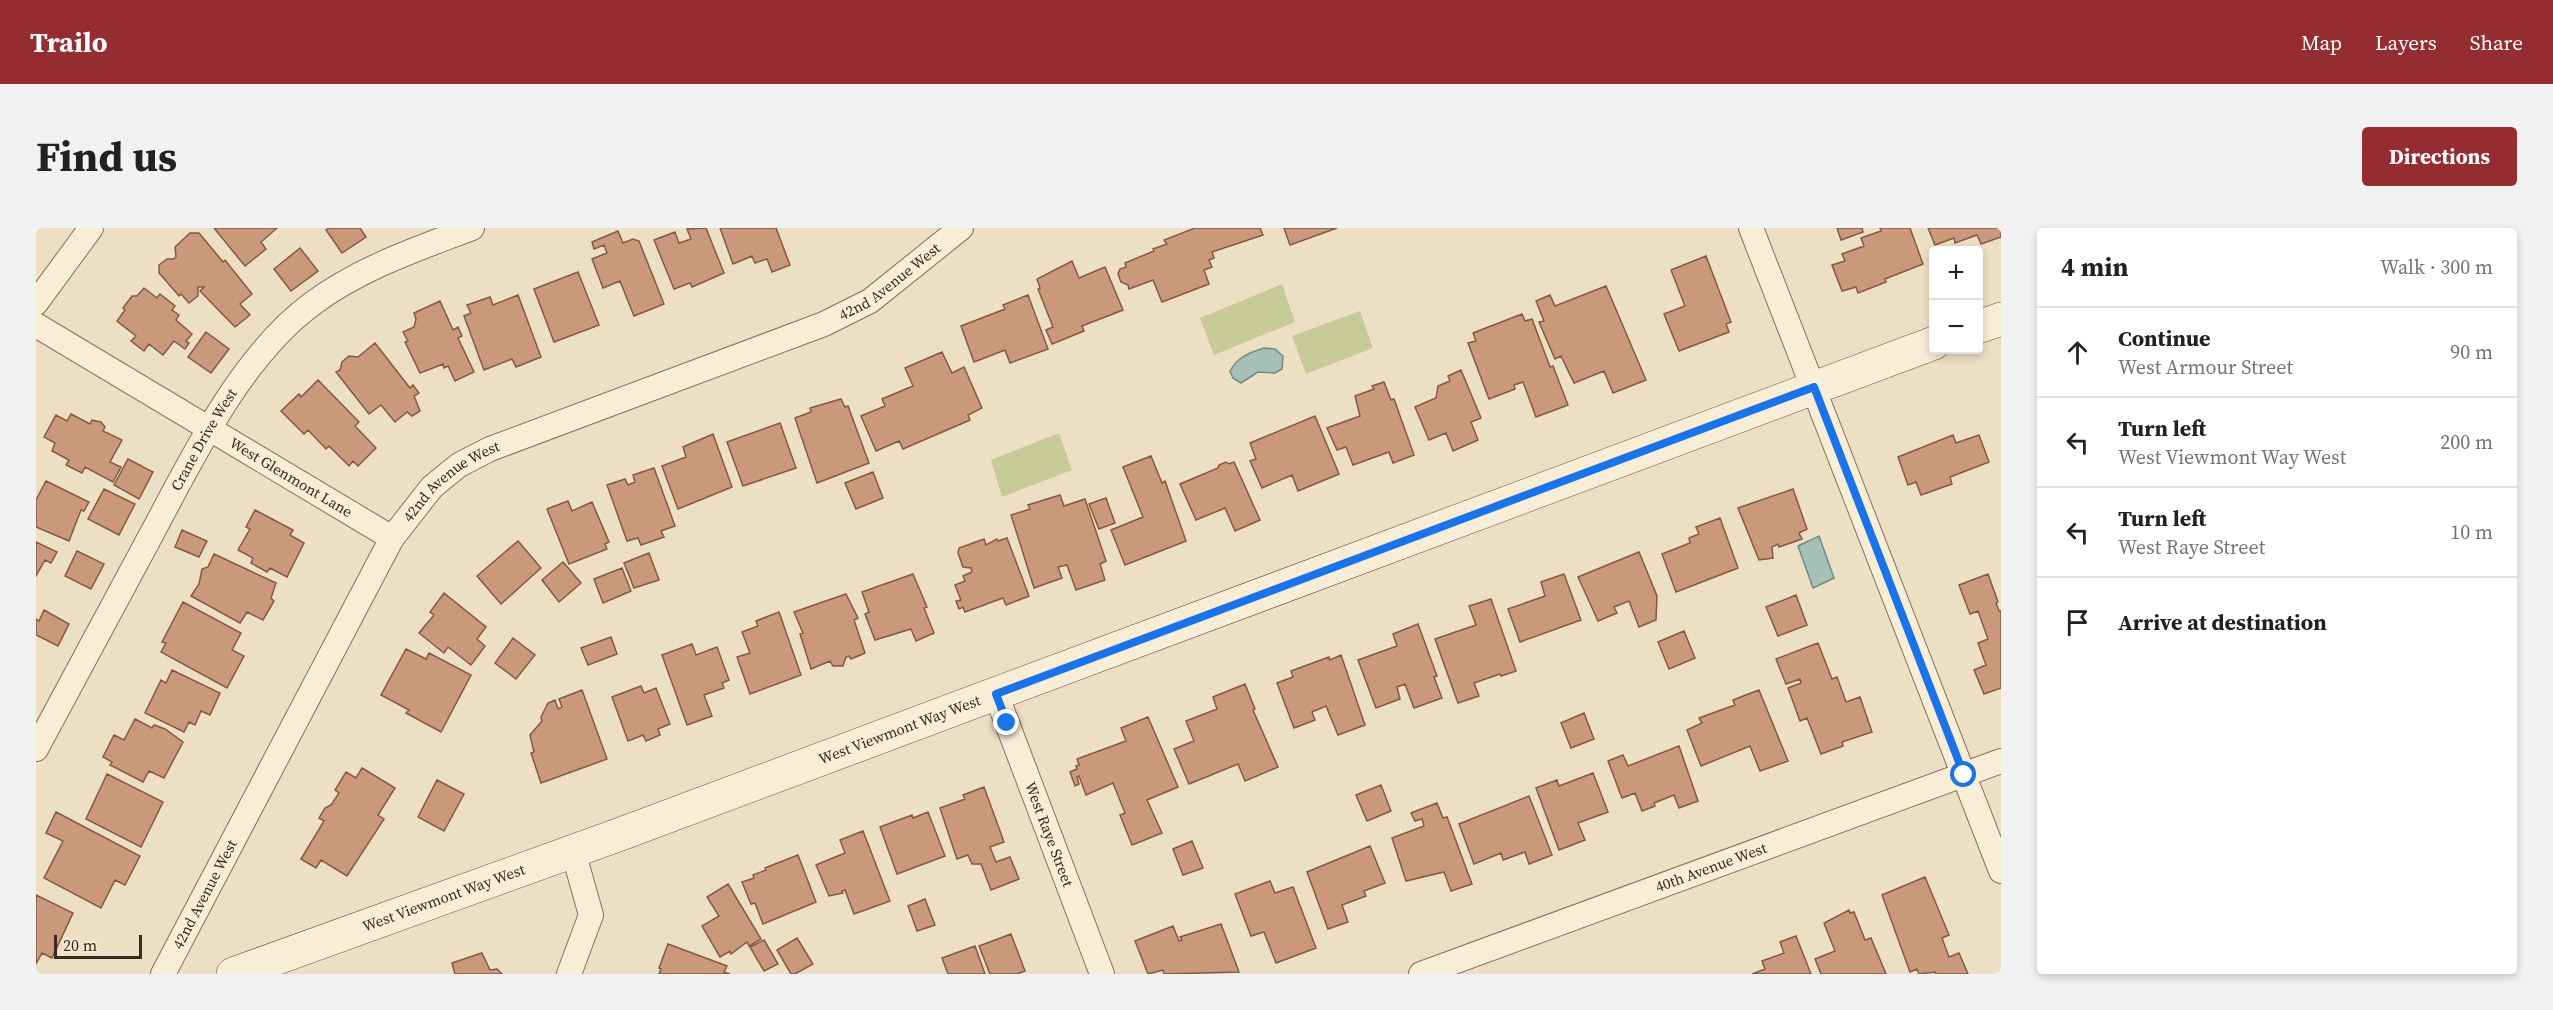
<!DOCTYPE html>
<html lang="en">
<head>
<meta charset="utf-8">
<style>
	body { margin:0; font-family:"Source Serif 4",serif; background:#f2f2f2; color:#202124 }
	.controls { position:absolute; right:18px; top:18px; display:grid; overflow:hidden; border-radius:6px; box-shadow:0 3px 9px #0003 }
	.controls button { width:54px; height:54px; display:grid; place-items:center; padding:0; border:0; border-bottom:2px solid #e0e0e0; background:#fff; color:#202124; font:30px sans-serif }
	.scale { position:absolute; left:18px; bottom:15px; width:88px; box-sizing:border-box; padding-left:6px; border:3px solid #382a1f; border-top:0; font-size:16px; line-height:21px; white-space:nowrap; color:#382a1f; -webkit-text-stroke:4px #f5ead4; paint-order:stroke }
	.stop { position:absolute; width:18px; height:18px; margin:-14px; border:4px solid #1a73e8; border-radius:50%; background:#fff }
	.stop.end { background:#1a73e8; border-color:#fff; box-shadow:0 2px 6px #0008 }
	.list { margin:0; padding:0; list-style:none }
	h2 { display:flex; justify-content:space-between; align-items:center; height:78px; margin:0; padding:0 24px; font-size:26px }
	h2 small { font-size:20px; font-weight:400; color:#757577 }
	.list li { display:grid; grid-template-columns:39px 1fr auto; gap:18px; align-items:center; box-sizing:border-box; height:90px; padding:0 24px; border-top:2px solid #e0e0e0 }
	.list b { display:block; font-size:22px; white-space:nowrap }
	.list p { margin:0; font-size:20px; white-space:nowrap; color:#757577 }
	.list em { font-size:20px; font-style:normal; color:#757577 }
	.icon { flex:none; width:33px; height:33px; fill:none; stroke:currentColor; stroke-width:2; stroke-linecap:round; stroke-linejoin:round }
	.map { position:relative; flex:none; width:1965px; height:746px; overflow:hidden; border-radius:6px }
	header { display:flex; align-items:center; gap:36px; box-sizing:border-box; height:84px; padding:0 30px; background:#952c32; color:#fff }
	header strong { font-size:28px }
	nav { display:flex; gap:33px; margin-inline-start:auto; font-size:21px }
	.intro { display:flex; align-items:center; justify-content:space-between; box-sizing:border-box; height:144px; padding:0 36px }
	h1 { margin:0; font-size:42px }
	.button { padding:15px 27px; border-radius:6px; background:#952c32; color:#fff; font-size:21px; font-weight:700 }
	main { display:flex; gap:36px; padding:0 36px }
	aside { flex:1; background:#fff; border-radius:6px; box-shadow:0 3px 9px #0003 }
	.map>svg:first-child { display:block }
	.green { fill:#c7cb98 }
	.water { fill:#a6c0b7; stroke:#6d8e85; stroke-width:1.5 }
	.building { fill:#ca987b; stroke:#865941; stroke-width:1.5 }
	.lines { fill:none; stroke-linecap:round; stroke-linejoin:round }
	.street-casing { stroke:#87715b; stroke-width:26 }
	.secondary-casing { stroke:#69523e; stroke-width:34 }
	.street { stroke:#f8edd7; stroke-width:24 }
	.secondary { stroke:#f8edd7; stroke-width:33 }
	.route { stroke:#1a73e8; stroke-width:8 }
	.labels { text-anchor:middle; stroke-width:4.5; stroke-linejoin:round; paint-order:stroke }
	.street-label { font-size:15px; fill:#382a1f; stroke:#f5ead4 }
</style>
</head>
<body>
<header>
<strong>Trailo</strong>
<nav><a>Map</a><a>Layers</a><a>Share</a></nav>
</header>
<div class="intro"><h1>Find us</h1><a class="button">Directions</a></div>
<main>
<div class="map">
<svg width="1965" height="746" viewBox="0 0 1965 746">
	<rect width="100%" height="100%" fill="#eddfc4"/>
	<path class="green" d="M 1246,56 L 1259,94 L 1178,127 L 1164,90 Z
		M 1324,83 L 1337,120 L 1270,146 L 1256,108 Z
		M 1023,205 L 1036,242 L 966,269 L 955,232 Z"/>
	<path class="water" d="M 1228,120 L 1239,121 L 1247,128 L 1246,141 L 1239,145 L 1222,144 L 1205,155 L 1197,150 L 1194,143 C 1202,129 1212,125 1228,120 Z
		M 1783,308 L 1798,350 L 1777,360 L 1762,318 Z"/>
	<path class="building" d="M 178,0 L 241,0 L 225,14 L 230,21 L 209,38 Z
		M 293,0 L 324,0 L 330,9 L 306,25 L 290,2 Z
		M 670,0 L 688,45 L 656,59 L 654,55 L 638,61 L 618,12 L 639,4 L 643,15 L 655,11 L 651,1 Z
		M 684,0 L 740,0 L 754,37 L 736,44 L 731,31 L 719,35 L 716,28 L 697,36 Z
		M 1159,0 L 1224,0 L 1227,7 L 1176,24 L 1178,30 L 1173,32 L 1176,39 L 1168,42 L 1173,56 L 1126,74 L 1117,52 L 1093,61 L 1092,57 L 1085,54 L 1082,46 L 1084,41 L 1090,39 L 1089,35 L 1118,23 L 1117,21 L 1131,16 L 1128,12 Z
		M 1248,0 L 1301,0 L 1254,17 Z
		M 1801,0 L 1826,0 L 1827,4 L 1805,12 Z
		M 1844,0 L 1874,0 L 1887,36 L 1849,51 L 1850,54 L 1822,65 L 1820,59 L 1806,63 L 1796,37 L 1809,33 L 1806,26 L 1828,18 L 1825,10 L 1845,3 Z
		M 1892,0 L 1965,0 L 1965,9 L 1945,16 L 1941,7 L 1919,15 L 1918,10 L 1899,17 Z
		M 582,3 L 587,15 L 597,11 L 603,13 L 628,76 L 598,88 L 584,53 L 567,60 L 556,31 L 571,25 L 568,17 L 558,21 L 556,14 Z
		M 154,5 L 163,5 L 187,34 L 189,32 L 216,66 L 204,76 L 214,87 L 199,99 L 164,63 L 168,59 L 162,59 L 162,68 L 153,75 L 145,66 L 143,68 L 123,45 L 123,37 L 131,31 L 137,31 L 140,29 L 139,19 Z
		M 264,20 L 282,43 L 255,63 L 238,41 Z
		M 1670,28 L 1695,94 L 1690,96 L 1693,104 L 1643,123 L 1628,86 L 1649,78 L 1635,42 Z
		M 1036,33 L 1043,50 L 1069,39 L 1087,82 L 1046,98 L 1048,103 L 1016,116 L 1010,102 L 1017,99 L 1002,61 L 1004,60 L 1001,51 Z
		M 542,44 L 563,97 L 518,114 L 498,61 Z
		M 1570,58 L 1610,152 L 1577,165 L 1568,143 L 1538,155 L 1525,128 L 1519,131 L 1503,94 L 1508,93 L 1500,73 L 1514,67 L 1519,78 Z
		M 108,60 L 121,70 L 124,66 L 139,78 L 136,82 L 143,87 L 140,92 L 156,106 L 150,113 L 153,115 L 149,121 L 138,113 L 127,127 L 113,116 L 108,123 L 95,113 L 100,108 L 81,93 L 89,82 L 87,80 L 96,68 L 101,68 Z
		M 482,67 L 505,129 L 480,139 L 476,131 L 448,142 L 428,88 L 435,85 L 431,77 L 454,69 L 457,77 Z
		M 992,67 L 1012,121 L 974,135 L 969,122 L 938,134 L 925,98 L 969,81 L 967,77 Z
		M 404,73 L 417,102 L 422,99 L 426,108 L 422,110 L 438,144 L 419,153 L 412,138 L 408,140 L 407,136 L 384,145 L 369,114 L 372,113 L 367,104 L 378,99 L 380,91 L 378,85 Z
		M 1486,86 L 1489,93 L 1496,91 L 1514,139 L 1517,138 L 1532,177 L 1500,189 L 1487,154 L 1478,157 L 1479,161 L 1453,171 L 1432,115 L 1440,113 L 1437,105 Z
		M 170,104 L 193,121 L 175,145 L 152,129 Z
		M 339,115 L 374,160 L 377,157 L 383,165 L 378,168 L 384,183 L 376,188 L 371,184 L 359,194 L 345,177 L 333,186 L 300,144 L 304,142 L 306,134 L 313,128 L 322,129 Z
		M 906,124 L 916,145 L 928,139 L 946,180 L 932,187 L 934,192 L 867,221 L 863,213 L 840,223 L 825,188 L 849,178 L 846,171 L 877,158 L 869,140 Z
		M 1425,142 L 1445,190 L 1435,194 L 1442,212 L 1417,223 L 1410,205 L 1393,212 L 1379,179 L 1400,170 L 1402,158 L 1414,153 L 1412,148 Z
		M 282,152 L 323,194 L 319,198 L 340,220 L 322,238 L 317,233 L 313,238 L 293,218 L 290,221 L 272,202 L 268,206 L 245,183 L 263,166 L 265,169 Z
		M 1348,154 L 1355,172 L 1358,171 L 1378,227 L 1357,235 L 1353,224 L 1317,237 L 1310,219 L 1301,222 L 1291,200 L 1324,188 L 1319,168 L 1338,161 L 1336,158 Z
		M 805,171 L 809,179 L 812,178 L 833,235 L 781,255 L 759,190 L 775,184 L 774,180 Z
		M 35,186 L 54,196 L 56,192 L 65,194 L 69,199 L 67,203 L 86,212 L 74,234 L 85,239 L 77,254 L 49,239 L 46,245 L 30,237 L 33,232 L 16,223 L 19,215 L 8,209 L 20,187 L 31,193 Z
		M 1279,188 L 1303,246 L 1262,263 L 1256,247 L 1226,260 L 1214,233 L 1220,231 L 1214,215 Z
		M 744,195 L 760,240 L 707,258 L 691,214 Z
		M 677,206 L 696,259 L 642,281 L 626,238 L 650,229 L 647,219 Z
		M 1917,207 L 1920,215 L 1943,207 L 1953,234 L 1914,249 L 1916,256 L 1885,267 L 1880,254 L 1872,257 L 1862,229 Z
		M 1115,228 L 1126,255 L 1129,253 L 1150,313 L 1089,337 L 1075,302 L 1107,289 L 1087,239 Z
		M 92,231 L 117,244 L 103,271 L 78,257 Z
		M 1190,234 L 1193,236 L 1198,234 L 1224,292 L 1199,303 L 1189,280 L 1160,292 L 1144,256 L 1182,240 L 1183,237 Z
		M 618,240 L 639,298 L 625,303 L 628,309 L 605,317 L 602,310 L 591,313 L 571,257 L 589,251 L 592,257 L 599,254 L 597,247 Z
		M 837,244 L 847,270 L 820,281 L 809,255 Z
		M 10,253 L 53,274 L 48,283 L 45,282 L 33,313 L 0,299 L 0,272 Z
		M 68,261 L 99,276 L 83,307 L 52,291 Z
		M 1757,261 L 1771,301 L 1763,305 L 1766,311 L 1743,319 L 1742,316 L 1736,319 L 1737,330 L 1723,332 L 1702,280 Z
		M 1024,267 L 1028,278 L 1049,271 L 1070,333 L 1064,336 L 1069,352 L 1040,362 L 1031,337 L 1022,339 L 1026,350 L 998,360 L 975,287 L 994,281 L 992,277 Z
		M 1070,270 L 1079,295 L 1063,301 L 1053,276 Z
		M 532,273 L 536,283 L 556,274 L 573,314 L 569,316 L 571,321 L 533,336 L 511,281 Z
		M 219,282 L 257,302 L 254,307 L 268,315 L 251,349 L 234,340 L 231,344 L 215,335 L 217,330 L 202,322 L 214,301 L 210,299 Z
		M 1684,290 L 1702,340 L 1640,364 L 1626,326 L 1654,315 L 1653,310 L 1663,306 L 1660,299 Z
		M 146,302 L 171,313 L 163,329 L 139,319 Z
		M 971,310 L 993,368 L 970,377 L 967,370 L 929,384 L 927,379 L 923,381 L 920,373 L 925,372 L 919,357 L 929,353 L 927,348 L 936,344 L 935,340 L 927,339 L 922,325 L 923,320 L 948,311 L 950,317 L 961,311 L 962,313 Z
		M 482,313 L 505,340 L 465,376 L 441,348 Z
		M 0,314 L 21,324 L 15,335 L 9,332 L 0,348 Z
		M 41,323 L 68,336 L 55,361 L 29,348 Z
		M 1603,324 L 1621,368 L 1620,392 L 1603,399 L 1593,373 L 1578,379 L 1581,385 L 1562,393 L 1542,349 Z
		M 613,325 L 623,352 L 598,360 L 588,335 Z
		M 178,326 L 240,355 L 235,370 L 238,373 L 227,392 L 211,384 L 204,395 L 155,368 L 163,356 L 166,341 L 172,339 Z
		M 527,334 L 545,355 L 523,374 L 506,352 Z
		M 586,340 L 595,363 L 567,375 L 558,351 Z
		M 877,346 L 891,379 L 888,380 L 898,405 L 880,413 L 875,401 L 839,412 L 829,386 L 833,384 L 826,364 Z
		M 1528,346 L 1545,392 L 1484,414 L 1472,381 L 1509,368 L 1505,354 Z
		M 1952,346 L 1962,374 L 1960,375 L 1963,383 L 1965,383 L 1965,460 L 1948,466 L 1938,442 L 1950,437 L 1942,415 L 1952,411 L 1942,383 L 1934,386 L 1923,357 Z
		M 408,365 L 450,399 L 441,411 L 449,418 L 435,437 L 412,419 L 408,425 L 383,405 L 398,387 L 394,384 Z
		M 810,366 L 822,390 L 818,392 L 829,425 L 815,431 L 813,428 L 810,429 L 807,438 L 797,438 L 794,433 L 775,441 L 764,406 L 767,405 L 758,384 Z
		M 1760,367 L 1771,397 L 1742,408 L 1730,379 Z
		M 1455,371 L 1480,443 L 1465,448 L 1464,446 L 1438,455 L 1443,468 L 1422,475 L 1399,411 L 1440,397 L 1433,378 Z
		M 147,374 L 205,405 L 196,422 L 208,428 L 191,460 L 125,424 L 130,415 L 126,414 Z
		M 8,382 L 33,396 L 22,418 L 0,407 L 0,391 L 3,393 Z
		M 743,384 L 765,447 L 714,466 L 701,429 L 714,425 L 706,404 L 722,398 L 720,393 Z
		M 1382,396 L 1401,448 L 1398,449 L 1406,470 L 1378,480 L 1369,456 L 1361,459 L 1364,471 L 1340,480 L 1322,432 L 1361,418 L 1357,406 Z
		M 1648,403 L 1659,430 L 1633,441 L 1622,414 Z
		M 575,409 L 581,426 L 552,437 L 545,420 Z
		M 477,410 L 499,427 L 480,451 L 459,435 Z
		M 1782,415 L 1796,451 L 1801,449 L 1810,474 L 1824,469 L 1836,504 L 1806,514 L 1807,518 L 1785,526 L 1771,490 L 1764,493 L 1752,460 L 1765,455 L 1764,451 L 1750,456 L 1740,431 Z
		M 656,416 L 660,427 L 681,419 L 693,452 L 686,455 L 688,460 L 668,467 L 676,488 L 651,497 L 626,427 Z
		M 370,421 L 390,431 L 393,425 L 435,447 L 405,504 L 370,485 L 373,482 L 345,467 Z
		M 1305,427 L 1329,497 L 1302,507 L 1290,478 L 1276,484 L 1279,492 L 1258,500 L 1241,455 L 1257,449 L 1255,443 L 1293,429 L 1294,432 Z
		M 136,442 L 184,465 L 174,487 L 165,483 L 159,497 L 153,494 L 148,504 L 109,485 L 125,452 L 130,455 Z
		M 1209,456 L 1219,481 L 1217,482 L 1242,539 L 1209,553 L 1202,536 L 1153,556 L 1138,521 L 1158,513 L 1150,493 L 1181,481 L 1177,469 Z
		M 605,458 L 608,465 L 620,460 L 634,496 L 622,501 L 624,507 L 610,513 L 607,507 L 592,513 L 576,469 Z
		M 546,462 L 571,531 L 505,555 L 495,525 L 498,524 L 494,507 L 506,493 L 505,489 L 512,475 L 519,472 L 522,481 L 526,479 L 523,471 Z
		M 1723,462 L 1752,533 L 1724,543 L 1714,518 L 1665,538 L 1651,502 L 1666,495 L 1663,490 L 1699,477 L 1697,472 Z
		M 1548,485 L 1558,511 L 1535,520 L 1525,495 Z
		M 1112,489 L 1142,559 L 1111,572 L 1126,605 L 1096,617 L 1084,587 L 1089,585 L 1077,555 L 1050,567 L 1043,548 L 1041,549 L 1043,556 L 1039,558 L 1034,544 L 1041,541 L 1040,538 L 1043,537 L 1041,531 L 1090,513 L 1085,500 Z
		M 99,491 L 116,500 L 118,497 L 129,501 L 147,514 L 128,550 L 113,543 L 107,554 L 74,537 L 76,534 L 67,529 L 78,507 L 88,512 Z
		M 1643,518 L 1662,573 L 1643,580 L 1638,567 L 1618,575 L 1619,578 L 1606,583 L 1599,565 L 1586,570 L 1572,533 L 1587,527 L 1592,538 Z
		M 326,540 L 359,560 L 342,587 L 348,591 L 311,648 L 285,632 L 280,640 L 265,631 L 288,593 L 283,590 L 289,580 L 295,577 L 303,565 L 299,562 L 310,544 L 320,550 Z
		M 1557,545 L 1572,584 L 1542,595 L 1549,612 L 1523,622 L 1500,560 L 1521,552 L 1523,558 Z
		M 71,546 L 127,574 L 105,619 L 50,591 Z
		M 401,552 L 428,566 L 408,603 L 382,589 Z
		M 1345,557 L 1355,583 L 1331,593 L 1320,567 Z
		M 948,559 L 968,614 L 954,619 L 960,634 L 974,629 L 983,651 L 955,662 L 945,636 L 936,636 L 932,627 L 921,631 L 904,580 L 929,571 L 927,567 Z
		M 1493,568 L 1516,627 L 1493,636 L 1489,624 L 1467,632 L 1465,625 L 1438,636 L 1423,596 Z
		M 1401,575 L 1407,590 L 1411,589 L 1436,656 L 1415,663 L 1408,644 L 1370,653 L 1356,610 L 1388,598 L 1386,591 L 1379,593 L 1375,585 Z
		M 20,584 L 104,628 L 89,657 L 79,652 L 65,680 L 8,650 L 27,613 L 10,605 Z
		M 892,584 L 909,628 L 861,646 L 844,599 L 876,587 L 877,590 Z
		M 827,603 L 854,673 L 818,686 L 809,662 L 806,663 L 807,665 L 793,668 L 780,637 L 809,625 L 804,612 Z
		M 1156,613 L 1167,640 L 1147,647 L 1137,621 Z
		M 1334,618 L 1349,655 L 1328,663 L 1330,668 L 1306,677 L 1312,694 L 1292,701 L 1271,644 Z
		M 762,627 L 780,674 L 727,696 L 719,675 L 715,676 L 706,654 L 718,650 L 717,647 L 730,642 L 729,640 Z
		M 1889,649 L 1913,707 L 1906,710 L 1913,729 L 1923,725 L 1932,746 L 1900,746 L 1899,744 L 1883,746 L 1881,741 L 1874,744 L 1846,667 Z
		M 1234,653 L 1239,665 L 1257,659 L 1280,720 L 1240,735 L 1228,704 L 1215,708 L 1199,666 Z
		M 692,656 L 725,711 L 713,718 L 711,714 L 695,726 L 694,723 L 684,729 L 666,698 L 683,688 L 671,669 Z
		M 0,667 L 37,685 L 16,730 L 6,725 L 0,736 Z
		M 889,671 L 899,697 L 881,703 L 872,678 Z
		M 1813,682 L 1814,685 L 1818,684 L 1829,712 L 1835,710 L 1850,746 L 1785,746 L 1779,731 L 1799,723 L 1788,695 Z
		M 1185,696 L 1203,744 L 1128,746 L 1127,742 L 1112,746 L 1099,713 L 1137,698 L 1143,713 L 1146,712 L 1144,709 Z
		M 975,706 L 989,743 L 981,746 L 954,746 L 943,718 Z
		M 1760,708 L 1775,746 L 1716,746 L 1729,741 L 1726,733 L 1748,725 L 1744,714 Z
		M 761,710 L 777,736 L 759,746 L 755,746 L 741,722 Z
		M 728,712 L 742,736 L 728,743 L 714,719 Z
		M 632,716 L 691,738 L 688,744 L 694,746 L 623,746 L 625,741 L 623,740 Z
		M 939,718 L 949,746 L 912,746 L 906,730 Z
		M 446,725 L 454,742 L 461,741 L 466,746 L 419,746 L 416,735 Z"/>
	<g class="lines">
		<defs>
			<g id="street">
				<path d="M 1715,0 L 1965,643"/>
				<path d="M 0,75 L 55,0"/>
				<path id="s1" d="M 0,97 L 356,310"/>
				<path id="s2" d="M 960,466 L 1066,746"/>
				<path id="s3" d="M 0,521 C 38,450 76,380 114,309 C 156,231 204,129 276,76 C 324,40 381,21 436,0"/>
				<path id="s4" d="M 127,746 L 356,310 L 396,259 L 423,237 L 454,221 L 788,96 L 834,73 L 925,0"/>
				<path d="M 533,746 L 555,687 L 537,623"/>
				<path id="s5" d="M 1385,746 L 1965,533"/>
			</g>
			<g id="secondary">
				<path d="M 1942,99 L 1965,91"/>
				<path id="s6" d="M 197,746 L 582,607 L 1898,115"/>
			</g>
		</defs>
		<use href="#street" class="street-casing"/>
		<use href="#secondary" class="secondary-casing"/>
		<use href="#street" class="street"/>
		<use href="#secondary" class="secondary"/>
	</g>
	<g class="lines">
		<path class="route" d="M 971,495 L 960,466 L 1778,159 L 1928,547"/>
	</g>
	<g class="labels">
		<g class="street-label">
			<text dy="5" stroke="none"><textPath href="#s4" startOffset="1062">42nd Avenue West</textPath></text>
			<text dy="5" stroke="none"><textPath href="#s3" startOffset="352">Crane Drive West</textPath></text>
			<text dy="5" stroke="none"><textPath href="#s1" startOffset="297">West Glenmont Lane</textPath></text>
			<text dy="5" stroke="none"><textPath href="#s4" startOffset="576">42nd Avenue West</textPath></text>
			<text dy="5" stroke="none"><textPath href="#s6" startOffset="710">West Viewmont Way West</textPath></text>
			<text dy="5" stroke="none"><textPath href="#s2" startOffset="150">West Raye Street</textPath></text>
			<text dy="5" stroke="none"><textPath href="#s5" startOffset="309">40th Avenue West</textPath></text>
			<text dy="5" stroke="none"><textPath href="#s4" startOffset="90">42nd Avenue West</textPath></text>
			<text dy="5" stroke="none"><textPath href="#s6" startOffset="224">West Viewmont Way West</textPath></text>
		</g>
	</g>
</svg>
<div class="controls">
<button>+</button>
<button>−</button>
</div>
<div class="scale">20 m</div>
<div class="stop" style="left:1928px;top:547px"></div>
<div class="stop end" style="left:971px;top:495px"></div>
</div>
<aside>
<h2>4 min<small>Walk · 300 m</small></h2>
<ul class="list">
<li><svg class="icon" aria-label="ahead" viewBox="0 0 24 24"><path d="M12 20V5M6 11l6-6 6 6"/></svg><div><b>Continue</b><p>West Armour Street</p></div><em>90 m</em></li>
<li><svg class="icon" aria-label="left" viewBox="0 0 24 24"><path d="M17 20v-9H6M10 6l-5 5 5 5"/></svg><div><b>Turn left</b><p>West Viewmont Way West</p></div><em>200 m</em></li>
<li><svg class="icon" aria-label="left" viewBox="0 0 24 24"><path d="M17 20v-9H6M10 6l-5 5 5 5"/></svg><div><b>Turn left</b><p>West Raye Street</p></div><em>10 m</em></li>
<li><svg class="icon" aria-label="arrive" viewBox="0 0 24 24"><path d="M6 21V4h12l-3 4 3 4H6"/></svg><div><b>Arrive at destination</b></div></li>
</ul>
</aside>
</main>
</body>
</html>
